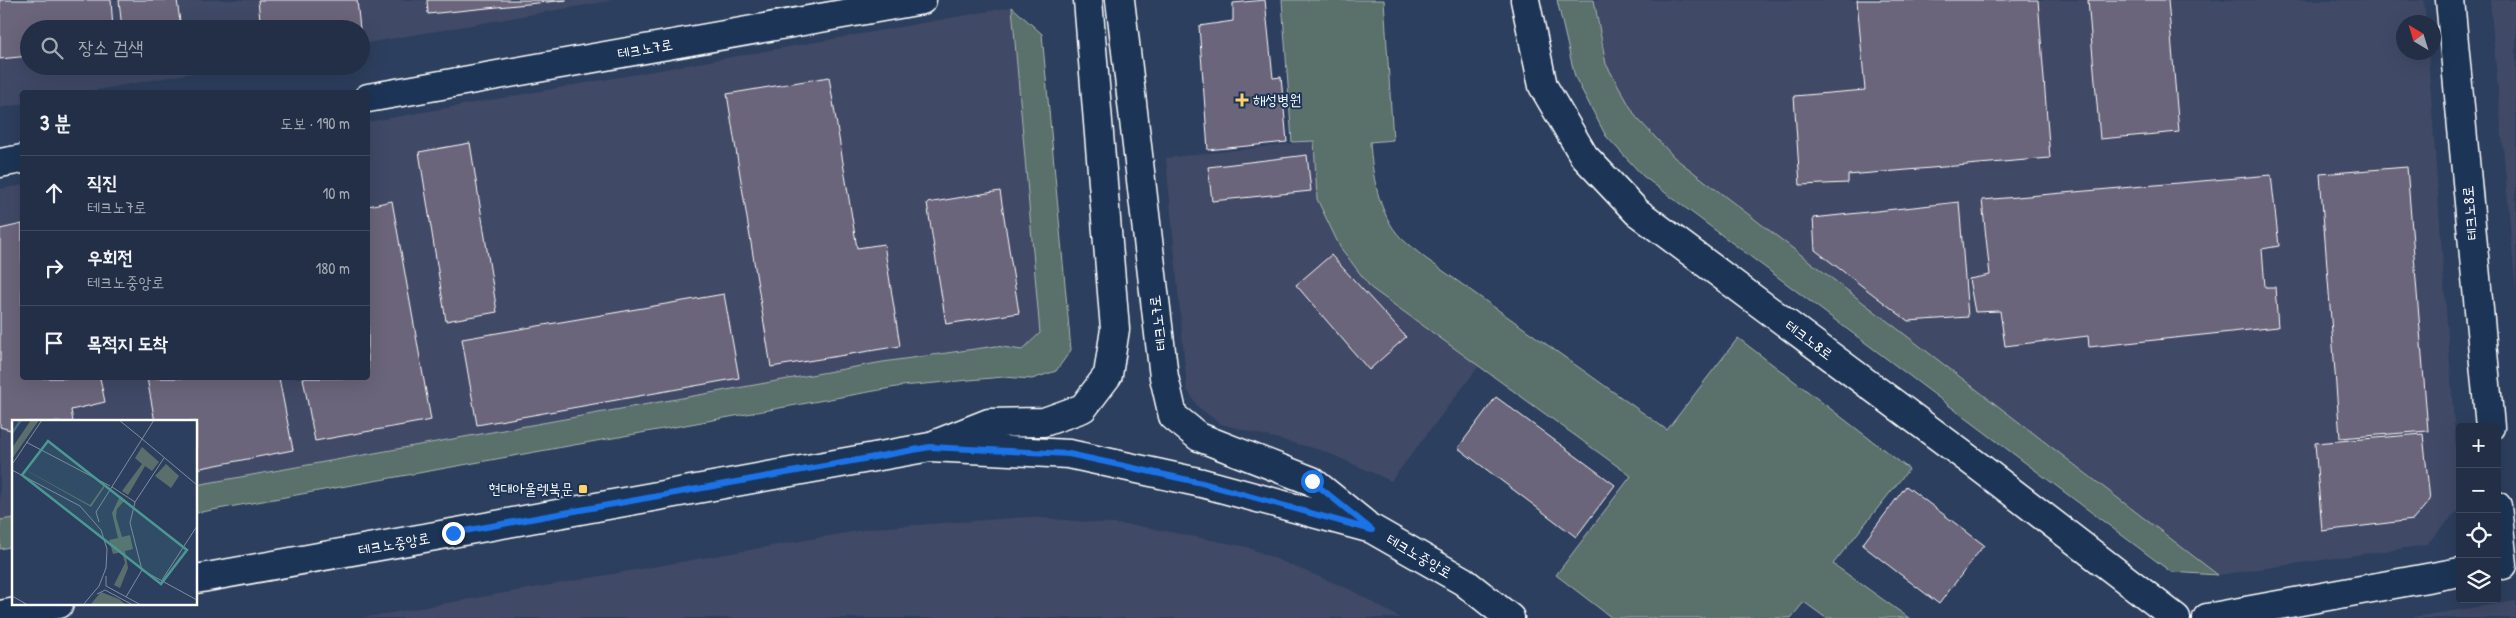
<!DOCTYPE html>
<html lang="ko">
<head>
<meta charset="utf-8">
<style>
	body { margin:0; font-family:"Patrick Hand","Poor Story",sans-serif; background:#2a374d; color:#f1f3f6 }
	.controls { position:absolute; right:15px; bottom:15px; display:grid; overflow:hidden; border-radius:5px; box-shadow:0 5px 20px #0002 }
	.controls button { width:45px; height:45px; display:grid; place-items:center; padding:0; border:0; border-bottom:1px solid #3f4a5f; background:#222f46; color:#f1f3f6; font:25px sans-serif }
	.compass { position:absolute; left:2396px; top:15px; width:45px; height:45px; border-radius:50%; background:#222f46; box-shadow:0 5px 20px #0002; rotate:322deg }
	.stop { position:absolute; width:15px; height:15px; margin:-11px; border:4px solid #1a73e8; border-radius:50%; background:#fff }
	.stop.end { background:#1a73e8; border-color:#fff; box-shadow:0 1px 5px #0008 }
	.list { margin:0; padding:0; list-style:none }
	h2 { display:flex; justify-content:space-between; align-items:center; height:65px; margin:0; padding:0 20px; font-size:21px }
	h2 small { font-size:16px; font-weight:400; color:#a2a9b3 }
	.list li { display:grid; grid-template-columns:32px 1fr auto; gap:15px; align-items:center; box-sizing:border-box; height:75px; padding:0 20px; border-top:1px solid #3f4a5f }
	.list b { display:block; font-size:19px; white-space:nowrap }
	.list p { margin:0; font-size:16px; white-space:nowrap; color:#a2a9b3 }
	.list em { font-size:16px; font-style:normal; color:#a2a9b3 }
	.icon { flex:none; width:28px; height:28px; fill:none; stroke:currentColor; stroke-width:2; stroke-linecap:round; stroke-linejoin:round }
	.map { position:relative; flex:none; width:2516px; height:618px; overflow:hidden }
	.search { position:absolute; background:#222f46; box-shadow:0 5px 20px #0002; left:20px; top:20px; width:350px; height:55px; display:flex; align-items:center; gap:12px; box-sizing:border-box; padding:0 18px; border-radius:28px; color:#a2a9b3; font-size:19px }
	.panel { position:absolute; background:#222f46; box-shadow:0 5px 20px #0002; left:20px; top:90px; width:350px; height:290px; border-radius:5px }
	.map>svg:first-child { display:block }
	.built { fill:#404a66 }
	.green { fill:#5a6f6b; stroke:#acb7b5 }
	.building { fill:#6b657a; stroke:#fff }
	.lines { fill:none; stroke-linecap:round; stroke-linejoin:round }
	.street-casing { stroke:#fff; stroke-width:31 }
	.secondary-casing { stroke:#fff; stroke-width:31 }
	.street { stroke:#1d3557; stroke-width:28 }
	.secondary { stroke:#1d3557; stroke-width:28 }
	.route { stroke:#1a73e8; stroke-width:6 }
	.poi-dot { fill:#ffd166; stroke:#1d3557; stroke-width:2 }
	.labels { text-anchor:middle; stroke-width:4; stroke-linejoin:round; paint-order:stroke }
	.street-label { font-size:15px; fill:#fff; stroke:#1d3557 }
	.poi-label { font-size:15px; fill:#fff; stroke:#1d3557; text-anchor:start }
	.inset-river { fill:none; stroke:#406a87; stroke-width:2.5 }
	.inset-road { fill:none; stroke:#818c9e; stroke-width:1 }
	.view { fill:#4b9892; fill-opacity:0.15; stroke:#4b9892; stroke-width:2.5 }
	.inset-edge { fill:none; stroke:#fff; stroke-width:2.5 }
</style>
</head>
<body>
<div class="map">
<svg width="2516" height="618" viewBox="0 0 2516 618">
	<rect width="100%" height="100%" fill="#2d3f5e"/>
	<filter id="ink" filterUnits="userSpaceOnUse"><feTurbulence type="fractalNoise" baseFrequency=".02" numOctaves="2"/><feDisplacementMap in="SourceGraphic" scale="10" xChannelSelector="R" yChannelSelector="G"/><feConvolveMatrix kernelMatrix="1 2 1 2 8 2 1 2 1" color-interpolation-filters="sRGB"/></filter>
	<g filter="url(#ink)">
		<path class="built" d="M 0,0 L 615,0 L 361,44 L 361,29 L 29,29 L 29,66 L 233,66 L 84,92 L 22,92 L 22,104 L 0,108 Z
			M 1594,0 L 2424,0 L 2426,22 L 2404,22 L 2404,52 L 2428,53 L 2460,508 L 2426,545 L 2218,575 L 1675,158 L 1636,117 L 1606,64 Z
			M 2490,0 L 2516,0 L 2516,292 Z
			M 1012,7 L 1040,333 L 1022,350 L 996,346 L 883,362 L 196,485 L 196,422 L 14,422 L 14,518 L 0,520 L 0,189 L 22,185 L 22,378 L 368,378 L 368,122 Z
			M 1314,141 L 1317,199 L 1340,247 L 1371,288 L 1479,366 L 1391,481 L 1324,451 L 1221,424 L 1198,407 L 1187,389 L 1166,158 Z
			M 1027,517 L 1139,526 L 1247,547 L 1351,590 L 1400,618 L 362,618 L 874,528 Z
			M 2516,601 L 2516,618 L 2407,618 Z"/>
		<path class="green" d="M 1282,0 L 1384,0 L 1393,140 L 1370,142 C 1372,173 1378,214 1401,238 C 1408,245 1417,251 1425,258 L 1667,430 L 1738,338 L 1909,469 L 1833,564 L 1909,618 L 1826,618 L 1804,602 L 1791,618 L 1612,618 L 1556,575 L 1631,476 L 1371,288 L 1340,247 L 1317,199 L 1314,141 L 1292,142 Z
			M 1557,0 L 1594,0 L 1606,64 L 1636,117 L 1675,158 L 2218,575 L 2171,572 L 1643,176 L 1606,136 L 1575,77 Z
			M 1012,7 L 1042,34 L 1071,350 L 1056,371 L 1032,379 L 1003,377 L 902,386 L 196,513 L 196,485 L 883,362 L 996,346 L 1022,350 L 1040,333 Z
			M 14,518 L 14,546 L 0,549 L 0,520 Z"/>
		<path class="building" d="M 0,0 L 111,0 L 113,29 L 29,29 L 29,56 L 0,59 Z
			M 119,0 L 177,0 L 181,29 L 122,29 Z
			M 258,0 L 357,0 L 360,29 L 261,29 Z
			M 427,0 L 567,0 L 428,14 Z
			M 1265,0 L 1273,78 L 1281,77 L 1287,142 L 1208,150 L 1199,26 L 1233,21 L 1233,3 Z
			M 1857,0 L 2038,0 L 2050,158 L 1848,175 L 1848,183 L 1800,185 L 1794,96 L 1865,90 Z
			M 2088,0 L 2168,0 L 2179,132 L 2100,139 Z
			M 126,66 L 183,66 L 127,72 Z
			M 829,77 L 857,248 L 884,244 L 900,346 L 771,367 L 727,94 Z
			M 470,143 L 497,312 L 446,321 L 419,152 Z
			M 1307,155 L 1311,191 L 1212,201 L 1208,167 Z
			M 2407,167 L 2428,431 L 2340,438 L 2320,174 Z
			M 2271,175 L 2279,246 L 2262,249 L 2265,287 L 2275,287 L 2278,327 L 2089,347 L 2088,336 L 2005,346 L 2000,311 L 1975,312 L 1969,279 L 1990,275 L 1982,200 Z
			M 1000,191 L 1019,313 L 946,324 L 927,203 Z
			M 392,201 L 431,420 L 315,441 L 303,378 L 368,378 L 368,206 Z
			M 1959,202 L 1968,317 L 1908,321 L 1815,250 L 1813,218 Z
			M 22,224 L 22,378 L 100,378 L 105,402 L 71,410 L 73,422 L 14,422 L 14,431 L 0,427 L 0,229 Z
			M 1331,255 L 1406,337 L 1369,370 L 1296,285 Z
			M 724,294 L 739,378 L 477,425 L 462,339 Z
			M 147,378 L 279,378 L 293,450 L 196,469 L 196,422 L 155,422 Z
			M 1496,397 L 1615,485 L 1576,537 L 1458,448 Z
			M 2423,434 L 2430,500 L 2413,520 L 2322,531 L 2315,443 Z
			M 1906,486 L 1984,545 L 1939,604 L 1862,545 Z"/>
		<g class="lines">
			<defs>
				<path id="street" d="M 1525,0 L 1543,86 L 1584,156 L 1637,212 L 1978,466 L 2176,618
					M 2450,0 L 2490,427
					M 368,98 L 922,0
					M 0,163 L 22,159
					M 2497,506 L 2503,565
					M 2207,618 L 2460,572"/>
				<path id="secondary" d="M 1120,0 L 1164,377 L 1173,416 L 1199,437 L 1312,481 L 1365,524
					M 936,444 L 989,423 L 1044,422 L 1083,408 L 1108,375 L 1115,329 L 1088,0
					M 196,579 L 930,447 L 1069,454 L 1202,483 L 1372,529 L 1463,581 L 1510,618
					M 0,615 L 59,604"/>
			</defs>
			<use href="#street" class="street-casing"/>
			<use href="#secondary" class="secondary-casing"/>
			<use href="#street" class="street"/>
			<use href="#secondary" class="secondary"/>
		</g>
	</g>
	<g class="lines" filter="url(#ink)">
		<path class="route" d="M 453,533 L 930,447 L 1069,454 L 1202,483 L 1372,530 L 1312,481"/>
	</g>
	<g class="poi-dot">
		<path d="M1239.5 92.5h5v5h5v5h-5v5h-5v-5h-5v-5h5z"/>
		<rect x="578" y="484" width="10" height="10" rx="2.5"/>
	</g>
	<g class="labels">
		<g class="street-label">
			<text transform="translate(645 49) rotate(-10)" y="5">테크노7로</text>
			<text transform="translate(2470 213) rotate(-95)" y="5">테크노8로</text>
			<text transform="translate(1158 323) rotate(-97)" y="5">테크노7로</text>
			<text transform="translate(1809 340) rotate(37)" y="5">테크노8로</text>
			<text transform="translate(394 544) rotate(-10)" y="5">테크노중앙로</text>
			<text transform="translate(1419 556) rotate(30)" y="5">테크노중앙로</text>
		</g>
		<g class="poi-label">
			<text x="1253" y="105">해성병원</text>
			<text x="573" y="494" text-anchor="end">현대아울렛북문</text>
		</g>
	</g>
	<g transform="translate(12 420)">
		<rect width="185" height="185" fill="#2d3f5e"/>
		<path d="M 19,0 L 27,0 L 0,39 L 0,28 ZM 130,27 L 147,42 L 140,51 L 133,46 L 116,75 L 110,71 L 130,44 L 123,38 ZM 3,44 L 78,85 L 92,65 L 92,68 L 79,87 ZM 154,44 L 167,56 L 159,68 L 143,56 ZM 108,76 L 113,80 L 105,89 L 104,97 L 110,117 L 118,115 L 121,129 L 113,131 L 116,148 L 108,168 L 102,165 L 113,143 L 110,132 L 101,134 L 97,120 L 106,118 L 100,93 ZM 89,172 L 107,179 L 114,185 L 78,185 Z" fill="#5a6f6b"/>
		<path class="inset-river" d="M 0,13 L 9,0"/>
		<path class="inset-road" d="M 107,0 L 129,18M 129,18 L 185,65M 14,22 L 98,66M 152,38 L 123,82 L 118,103 L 130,150 L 185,180M 1,43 L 30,0M 0,50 L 68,86 L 89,110 L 95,129 L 94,148 L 87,166 L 71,185M 100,67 L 123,82M 87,102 L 84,92 L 142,0M 94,156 L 94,166 L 129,185M 150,160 L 185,106M 85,174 L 93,170 L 121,185M 0,176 L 16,185M 114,177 L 130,150"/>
		<path class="view" d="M 36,21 L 175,130 L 149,164 L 10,55 Z"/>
		<rect width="185" height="185" class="inset-edge"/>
	</g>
</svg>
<div class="controls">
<button>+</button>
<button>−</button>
<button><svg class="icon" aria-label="locate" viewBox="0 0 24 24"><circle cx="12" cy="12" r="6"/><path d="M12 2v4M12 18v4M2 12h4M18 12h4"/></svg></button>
<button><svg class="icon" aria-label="layers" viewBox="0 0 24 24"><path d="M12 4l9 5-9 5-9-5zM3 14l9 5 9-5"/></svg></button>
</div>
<svg class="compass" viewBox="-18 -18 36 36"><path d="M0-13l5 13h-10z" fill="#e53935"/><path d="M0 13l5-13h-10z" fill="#a2a9b3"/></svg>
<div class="stop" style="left:1312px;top:481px"></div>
<div class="stop end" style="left:453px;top:533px"></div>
<div class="search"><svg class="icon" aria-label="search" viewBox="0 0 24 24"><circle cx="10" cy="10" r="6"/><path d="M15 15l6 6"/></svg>장소 검색</div>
<section class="panel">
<h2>3 분<small>도보 · 190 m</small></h2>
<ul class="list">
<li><svg class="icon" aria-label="ahead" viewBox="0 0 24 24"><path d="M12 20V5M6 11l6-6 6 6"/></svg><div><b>직진</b><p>테크노7로</p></div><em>10 m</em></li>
<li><svg class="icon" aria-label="right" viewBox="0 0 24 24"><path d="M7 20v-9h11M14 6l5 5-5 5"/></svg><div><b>우회전</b><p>테크노중앙로</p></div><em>180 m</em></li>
<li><svg class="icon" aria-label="arrive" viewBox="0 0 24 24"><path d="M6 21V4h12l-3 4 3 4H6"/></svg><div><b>목적지 도착</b></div></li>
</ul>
</section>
</div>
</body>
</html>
